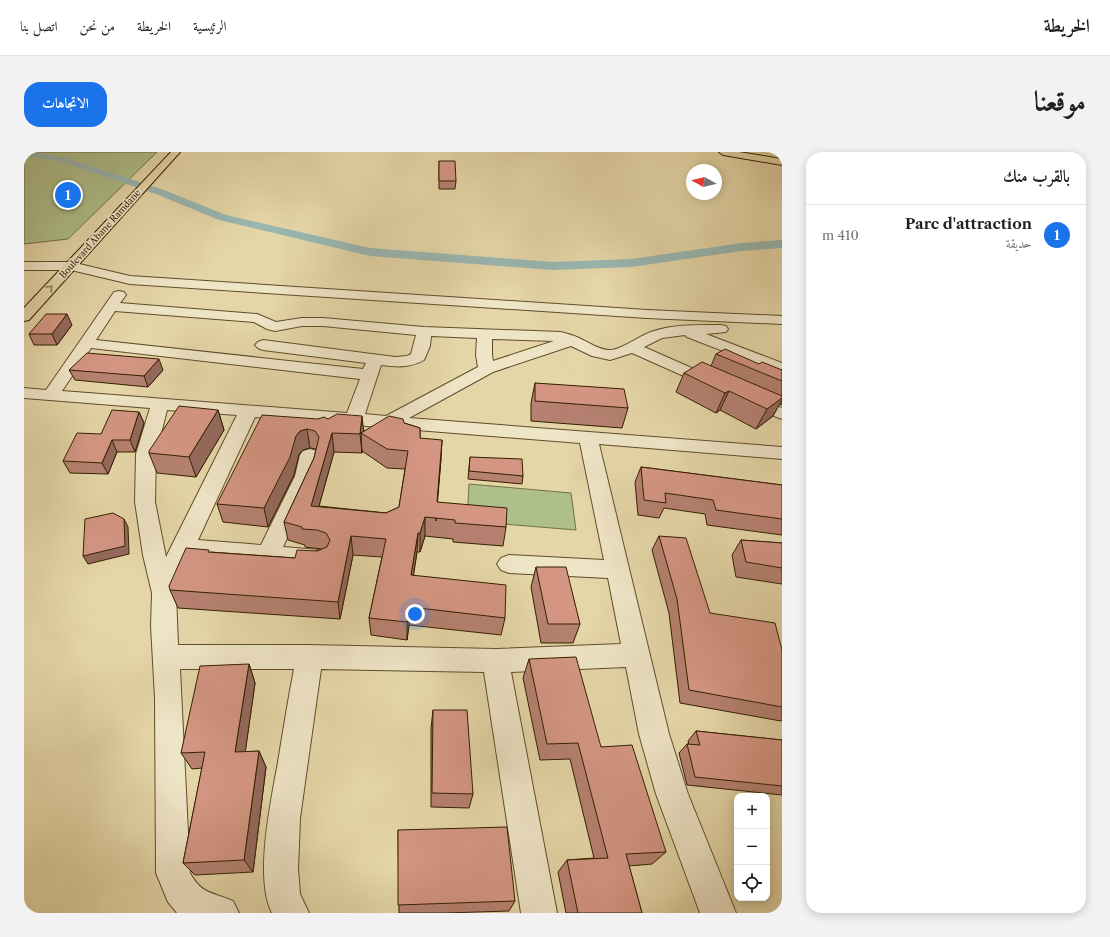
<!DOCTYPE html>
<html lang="ar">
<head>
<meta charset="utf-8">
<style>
	body { margin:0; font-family:"Libre Caslon Text",Amiri,serif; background:#f2f2f2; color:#202124; direction:rtl }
	.controls { position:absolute; right:12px; bottom:12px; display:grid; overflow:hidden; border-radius:8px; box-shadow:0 2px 10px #0003 }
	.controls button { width:36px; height:36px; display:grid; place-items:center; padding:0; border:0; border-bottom:1px solid #e0e0e0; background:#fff; color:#202124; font:20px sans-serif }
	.compass { position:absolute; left:662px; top:12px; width:36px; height:36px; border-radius:50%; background:#fff; box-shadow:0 2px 10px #0003; rotate:278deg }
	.you { position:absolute; left:391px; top:462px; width:14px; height:14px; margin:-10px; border:3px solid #fff; border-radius:50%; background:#1a73e8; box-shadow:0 0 0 6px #1a73e833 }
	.badge { display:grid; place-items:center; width:26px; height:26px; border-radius:50%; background:#1a73e8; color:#fff; font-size:13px; font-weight:700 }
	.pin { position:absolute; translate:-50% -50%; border:2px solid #fff; box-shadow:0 1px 4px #0006 }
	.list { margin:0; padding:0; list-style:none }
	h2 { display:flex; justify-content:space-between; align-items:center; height:52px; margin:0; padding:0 16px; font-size:17px }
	h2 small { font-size:13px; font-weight:400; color:#757577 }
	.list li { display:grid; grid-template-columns:26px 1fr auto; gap:12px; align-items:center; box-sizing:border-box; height:60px; padding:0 16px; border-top:1px solid #e0e0e0 }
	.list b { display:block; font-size:15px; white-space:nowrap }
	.list p { margin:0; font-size:13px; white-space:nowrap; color:#757577 }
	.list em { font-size:13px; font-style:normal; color:#757577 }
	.icon { flex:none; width:22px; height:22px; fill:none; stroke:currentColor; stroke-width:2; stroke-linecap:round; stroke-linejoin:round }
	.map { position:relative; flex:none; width:758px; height:761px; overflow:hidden; direction:ltr; border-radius:16px }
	header { display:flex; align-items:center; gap:24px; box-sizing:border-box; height:56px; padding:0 20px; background:#fff; border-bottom:1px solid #e0e0e0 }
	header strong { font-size:19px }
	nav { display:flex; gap:22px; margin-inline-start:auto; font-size:14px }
	.intro { display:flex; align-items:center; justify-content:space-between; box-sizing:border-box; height:96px; padding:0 24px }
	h1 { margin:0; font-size:28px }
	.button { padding:10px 18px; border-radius:16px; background:#1a73e8; color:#fff; font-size:14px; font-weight:700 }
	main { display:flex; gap:24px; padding:0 24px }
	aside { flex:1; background:#fff; border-radius:16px; box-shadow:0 2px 10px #0003 }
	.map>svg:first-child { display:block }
	.green { fill:#afbf8b; stroke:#716f46 }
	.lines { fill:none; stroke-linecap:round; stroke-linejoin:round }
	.canal { fill:#99b7b2; fill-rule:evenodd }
	.minor-casing { stroke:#604d2a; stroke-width:2 }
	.major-casing { stroke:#331f00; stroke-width:2 }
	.highway-casing { stroke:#331f00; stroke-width:2 }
	.minor { fill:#eee4c6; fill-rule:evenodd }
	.major { fill:#e5d6a7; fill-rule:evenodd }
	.highway { fill:#e5d6a7; fill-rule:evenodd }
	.wall { fill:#b68171; stroke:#331f00; fill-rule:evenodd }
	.shaded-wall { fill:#94695c; stroke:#331f00 }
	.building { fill:#d49683; stroke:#331f00 }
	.oneway { stroke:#8c7a54 }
	.labels { text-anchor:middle; stroke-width:3.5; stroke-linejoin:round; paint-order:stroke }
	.far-street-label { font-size:9px; fill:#331f00; stroke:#eee4c6 }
</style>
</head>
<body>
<header>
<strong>الخريطة</strong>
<nav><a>الرئيسية</a><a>الخريطة</a><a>من نحن</a><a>اتصل بنا</a></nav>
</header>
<div class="intro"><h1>موقعنا</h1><a class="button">الاتجاهات</a></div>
<main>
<aside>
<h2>بالقرب منك<small></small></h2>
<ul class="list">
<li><span class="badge">1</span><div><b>Parc d'attraction</b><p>حديقة</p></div><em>410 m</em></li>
</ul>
</aside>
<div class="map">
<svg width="758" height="761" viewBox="0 0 758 761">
	<rect width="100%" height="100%" fill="#e5d6a7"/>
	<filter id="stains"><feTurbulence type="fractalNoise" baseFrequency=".005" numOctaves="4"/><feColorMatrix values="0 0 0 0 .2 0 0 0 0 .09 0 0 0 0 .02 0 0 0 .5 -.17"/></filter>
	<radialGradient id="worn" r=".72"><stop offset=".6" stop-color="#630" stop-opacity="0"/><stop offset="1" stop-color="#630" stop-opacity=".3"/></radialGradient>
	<path class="green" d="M 0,0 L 133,0 L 44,87 L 0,92 Z
		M 445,332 L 547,341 L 552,378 L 443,369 Z"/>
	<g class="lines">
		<path class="canal" d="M 0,0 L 10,0 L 39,5 L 140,38 L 202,63 L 346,96 L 529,110 L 607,107 L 718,91 L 758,88 L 758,96 L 718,99 L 607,115 L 529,118 L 346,104 L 195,68 L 132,42 L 34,9 L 0,4 Z"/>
		<defs>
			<path id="minor" d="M 0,110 L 47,110 L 106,124 L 623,158 L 758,164 L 758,172 L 623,166 L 106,132 L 47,118 L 0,118 Z
				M 95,139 L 100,140 L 102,143 L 96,151 L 233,162 L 252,170 L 278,166 L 299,166 L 400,175 L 537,180 C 543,182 549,183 555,186 C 564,190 575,198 586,198 C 597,198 615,184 627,180 C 649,172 674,173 697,173 L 702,174 L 704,177 L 702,180 L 682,182 L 758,211 L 758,222 L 663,185 L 661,183 L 638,186 L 620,195 L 695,228 L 697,232 L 695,236 L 689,237 L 608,201 L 586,208 L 568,204 L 547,194 L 469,220 L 385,266 L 758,295 L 758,307 L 575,292 L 645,582 L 664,642 L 712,761 L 676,761 L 632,642 L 615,582 L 602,515 L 487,520 L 533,761 L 497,761 L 460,520 L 297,517 L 276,666 L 274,717 L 276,742 L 285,761 L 248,761 C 230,726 247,649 254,610 C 259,579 264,548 270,517 L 156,517 L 166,721 C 178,743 189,740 209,749 L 215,761 L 153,761 L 144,750 L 132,721 L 131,546 L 127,474 L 128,441 L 119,403 L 111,350 L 112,302 L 126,256 L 0,246 L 0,236 L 22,238 L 90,140 ZM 91,159 L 230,170 L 243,177 L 251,179 L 278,174 L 299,174 L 392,183 L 387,202 L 383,204 L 371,205 L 239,188 L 234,190 L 231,193 L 234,196 L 239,198 L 342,211 L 339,217 L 72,188 ZM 407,184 L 453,186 L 452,203 L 454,215 L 362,264 L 341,262 L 357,213 C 372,215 386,216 400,208 L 406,194 ZM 468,187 L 530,189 L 469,209 L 468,203 ZM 67,196 L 336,227 L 323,261 L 38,239 ZM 143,258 L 213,263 L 142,405 L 131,350 L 132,302 ZM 231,265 L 556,291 L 580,408 L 485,403 L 477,406 L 473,412 L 477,418 L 485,421 L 584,426 L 597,492 L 472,497 L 285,493 L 154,493 L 152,441 L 157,421 L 166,404 L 296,416 L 304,413 L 307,407 L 304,401 L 296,398 L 259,395 L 291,324 L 296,303 L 293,299 L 286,297 L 279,299 L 276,303 L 271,324 L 237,393 L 174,388 Z
				M 724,243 L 758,256 L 758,267 L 718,252 L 715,248 L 718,244 Z"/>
			<path id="major" d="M 147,0 L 156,0 L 5,168 L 0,169 L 0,156 Z"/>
			<path id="highway" d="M 695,0 L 715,0 L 758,7 L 758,13 L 699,3 Z"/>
		</defs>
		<use href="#minor" class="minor-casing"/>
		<use href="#major" class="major-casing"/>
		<use href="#highway" class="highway-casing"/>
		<use href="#minor" class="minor"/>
		<use href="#major" class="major"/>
		<use href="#highway" class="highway"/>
	</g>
	<path class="wall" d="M 415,9 L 432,29 L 431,37 L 415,37 Z
		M 48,173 L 33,193 L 10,193 L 5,182 Z
		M 692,202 L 735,212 L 758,218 L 758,253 L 755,252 L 749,264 L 732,277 L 696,258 L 692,261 L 652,240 L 660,221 L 687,214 Z
		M 45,218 L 139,218 L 124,235 L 51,228 Z
		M 511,231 L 604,256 L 598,276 L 507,269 L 507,251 Z
		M 194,258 L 200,278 L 172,325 L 133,321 L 125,301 Z
		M 115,260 L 120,271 L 111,300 L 93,300 L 84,322 L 46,321 L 39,309 L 77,282 Z
		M 294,267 L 304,267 L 339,279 L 380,271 L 396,276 L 396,286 L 417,307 L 413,350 L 482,375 L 479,394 L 429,390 L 429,387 L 401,384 L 396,400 L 393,400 L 389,423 L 481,466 L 477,483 L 385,473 L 383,488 L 347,483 L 345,466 L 358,405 L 329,403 L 316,467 L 154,456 L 146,438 L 186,400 L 271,406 L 298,397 L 281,395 L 281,393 L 264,388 L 260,370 L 290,306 L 292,297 L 286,296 L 279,298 L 275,302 L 270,323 L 244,375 L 199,370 L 193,352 ZM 338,298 L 338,299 L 363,316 L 381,317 L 375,355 L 362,361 L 295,354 L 310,300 L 338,301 Z
		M 446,305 L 499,324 L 498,332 L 444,327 Z
		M 617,315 L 758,333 L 758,383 L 683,373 L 681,362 L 640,356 L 635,366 L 614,363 L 611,330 Z
		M 635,384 L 686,461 L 758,498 L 758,568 L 757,569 L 656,551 L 645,461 L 628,398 Z
		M 717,388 L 758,391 L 758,432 L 712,425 L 708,403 Z
		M 512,415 L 556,472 L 549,491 L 517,491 L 507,435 Z
		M 505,507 L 577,595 L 642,700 L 628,712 L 605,714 L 618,761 L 542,761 L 534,720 L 543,708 L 570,706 L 546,607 L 516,608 L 499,526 Z
		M 225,512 L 231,531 L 221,600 L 235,599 L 242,615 L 229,720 L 171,723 L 159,711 L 178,616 L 168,617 L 157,601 Z
		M 409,558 L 449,642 L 445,656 L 407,655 L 407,576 Z
		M 672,579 L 758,588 L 758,643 L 663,633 L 655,601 L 663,592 L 665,592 L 664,589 Z
		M 374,678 L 491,749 L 485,759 L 422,761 L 375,761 Z"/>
	<path class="shaded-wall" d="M 43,162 L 48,173 L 33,193 L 28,182 Z
		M 135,207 L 139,218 L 124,235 L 120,224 Z
		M 705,239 L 696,258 L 692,261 L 701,241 Z
		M 758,246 L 758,248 L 749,264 L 732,277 L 743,257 Z
		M 194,258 L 200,278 L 172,325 L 165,305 Z
		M 115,260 L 120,271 L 111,300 L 106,288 Z
		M 338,264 L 340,282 L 337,281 L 338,301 L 336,282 Z
		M 283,277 L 286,296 L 279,298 L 275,302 L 270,323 L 244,375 L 240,356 L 272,284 L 276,279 Z
		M 308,281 L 310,300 L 290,372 L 287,354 Z
		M 88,288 L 93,300 L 84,322 L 78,311 Z
		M 418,288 L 417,307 L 412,369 L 413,350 Z
		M 401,365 L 401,384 L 396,400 L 396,381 Z
		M 100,367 L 104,375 L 105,402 L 64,412 L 59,404 Z
		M 394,381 L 393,400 L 387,441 L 387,423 Z
		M 327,384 L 329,403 L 316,467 L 314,450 Z
		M 386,455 L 385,473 L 383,488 L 383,470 Z
		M 225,512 L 231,531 L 219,616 L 211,600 Z
		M 235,599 L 242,615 L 229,720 L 220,708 Z"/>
	<path class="building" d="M 415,9 L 431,9 L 432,29 L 415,29 Z
		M 22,162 L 43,162 L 28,182 L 5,182 Z
		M 701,197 L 735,212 L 738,210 L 758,218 L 758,229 L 692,202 Z
		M 63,201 L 135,207 L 120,224 L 45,218 Z
		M 678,210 L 758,244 L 758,246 L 743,257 L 705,239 L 701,241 L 660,221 Z
		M 511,231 L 600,237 L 604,256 L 511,249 Z
		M 155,254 L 194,258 L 165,305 L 125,301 L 125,299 Z
		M 88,258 L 115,260 L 106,288 L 88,288 L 78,311 L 39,309 L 53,281 L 77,282 Z
		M 313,262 L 338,264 L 336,282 L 308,281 L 287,354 L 362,361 L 375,355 L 384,299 L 363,297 L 337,281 L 365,264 L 379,267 L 380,271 L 396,276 L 396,286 L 418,288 L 413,350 L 483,356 L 482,375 L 431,371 L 431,368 L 401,365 L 396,381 L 394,381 L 387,423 L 482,433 L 481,466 L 386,455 L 383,470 L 345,466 L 362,387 L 327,384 L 314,450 L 146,438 L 145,434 L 162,396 L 185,398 L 184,400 L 271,406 L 273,398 L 293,399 L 303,395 L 306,388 L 302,381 L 293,378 L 278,377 L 278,375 L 260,370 L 290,306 L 295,285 L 291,279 L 283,277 L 276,279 L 272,284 L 266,305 L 240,356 L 193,352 L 238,263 L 294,267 L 300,265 L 304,267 Z
		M 446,305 L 498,307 L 499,324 L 445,319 Z
		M 617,315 L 758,333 L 758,367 L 692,358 L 689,348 L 641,341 L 642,351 L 620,348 Z
		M 89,361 L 100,367 L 101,394 L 59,404 L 61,367 Z
		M 635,384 L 662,386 L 686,461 L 751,471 L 758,498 L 758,555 L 665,538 L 653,447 Z
		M 717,388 L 758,391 L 758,416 L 722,410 Z
		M 512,415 L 542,415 L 556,472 L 524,472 Z
		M 552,505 L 577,595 L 608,593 L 642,700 L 602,702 L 618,761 L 554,761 L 543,708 L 584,706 L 554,591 L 523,592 L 505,507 Z
		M 225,512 L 211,600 L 235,599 L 220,708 L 159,711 L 181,600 L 157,601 L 176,514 Z
		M 409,558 L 443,558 L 449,642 L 408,641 Z
		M 672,579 L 758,588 L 758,634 L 671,625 L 663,592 L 676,593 Z
		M 483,675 L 491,749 L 374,753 L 374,678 Z"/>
	<defs><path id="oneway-chevron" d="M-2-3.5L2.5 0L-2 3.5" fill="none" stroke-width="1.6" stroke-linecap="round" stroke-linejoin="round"/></defs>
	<use class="oneway" href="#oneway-chevron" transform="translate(26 136) rotate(-47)"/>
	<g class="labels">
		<g class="far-street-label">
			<text transform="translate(76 82) rotate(-48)" y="3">Boulevard Abane Ramdane</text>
		</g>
	</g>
	<rect width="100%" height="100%" filter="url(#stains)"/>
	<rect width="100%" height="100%" fill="url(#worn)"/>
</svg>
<div class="controls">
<button>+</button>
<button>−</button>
<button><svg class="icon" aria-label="locate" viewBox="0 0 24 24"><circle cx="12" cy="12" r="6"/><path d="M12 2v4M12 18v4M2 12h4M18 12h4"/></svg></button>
</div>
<svg class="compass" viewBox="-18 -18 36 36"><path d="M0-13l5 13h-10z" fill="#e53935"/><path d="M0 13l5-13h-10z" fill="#757577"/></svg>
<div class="you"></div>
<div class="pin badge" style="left:44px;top:43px">1</div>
</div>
</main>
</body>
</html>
